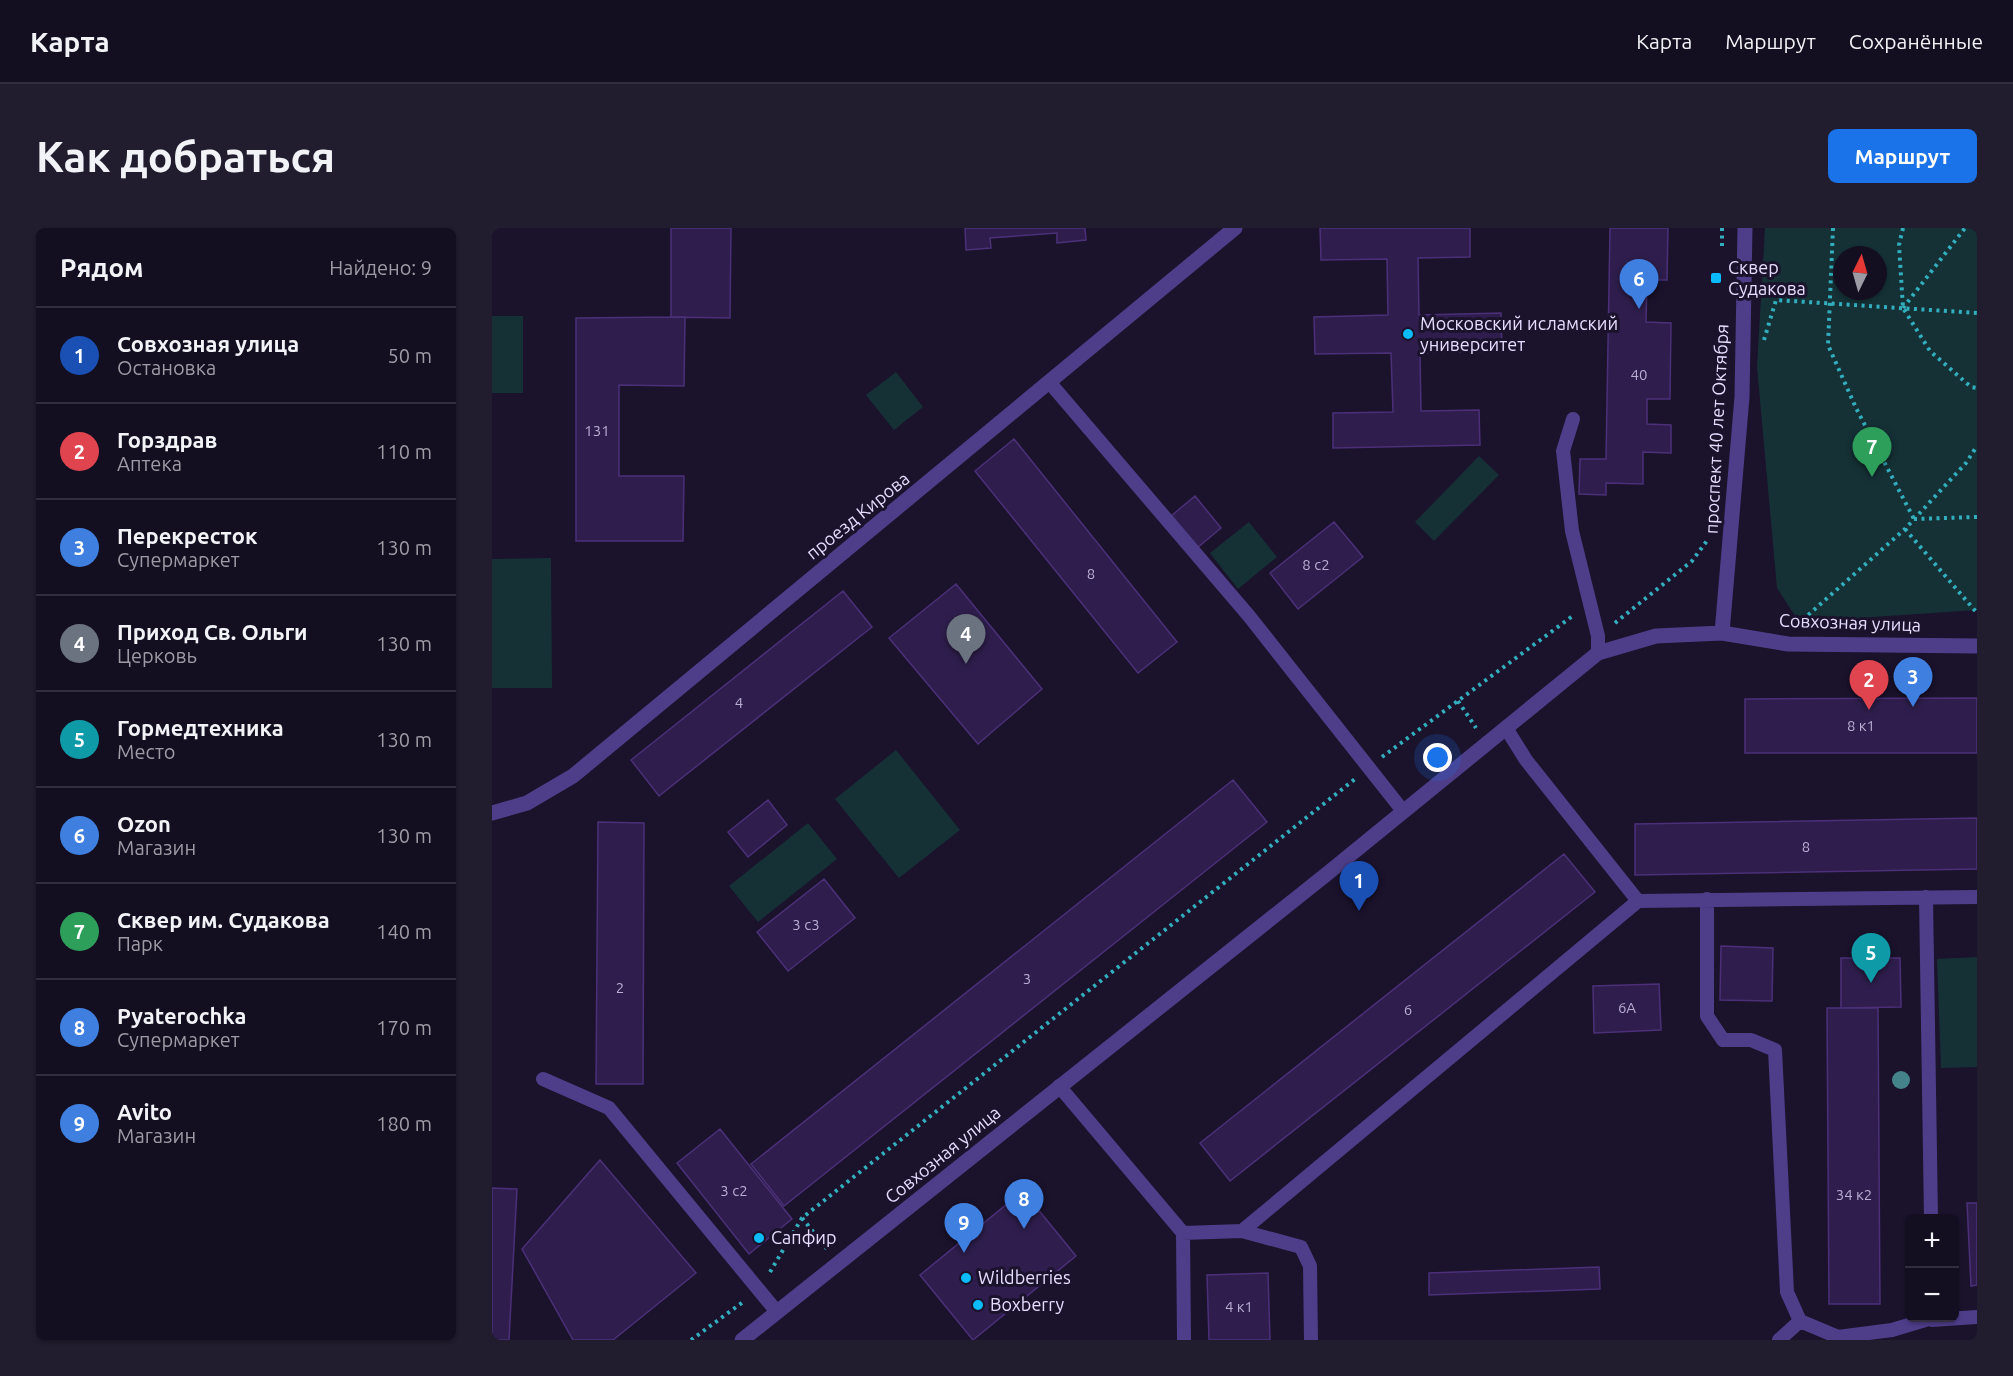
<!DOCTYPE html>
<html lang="ru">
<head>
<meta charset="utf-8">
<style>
	body { margin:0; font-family:Ubuntu,sans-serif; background:#211c2e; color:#f1f3f6 }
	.controls { position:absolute; right:18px; bottom:18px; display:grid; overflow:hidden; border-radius:9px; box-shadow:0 2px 4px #0004 }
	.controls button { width:54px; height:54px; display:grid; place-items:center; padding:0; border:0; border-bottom:2px solid #332e3f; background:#140e21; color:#f1f3f6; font:30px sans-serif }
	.compass { position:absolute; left:1341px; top:18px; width:54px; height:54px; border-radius:50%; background:#140e21; box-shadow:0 2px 4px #0004; rotate:5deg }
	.you { position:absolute; left:946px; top:530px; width:21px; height:21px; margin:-15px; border:4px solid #fff; border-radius:50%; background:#1a73e8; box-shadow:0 0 0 9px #1a73e833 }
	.badge { display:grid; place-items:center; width:39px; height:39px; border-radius:50%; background:#1a73e8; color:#fff; font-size:20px; font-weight:700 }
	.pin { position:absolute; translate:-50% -50px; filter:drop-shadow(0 2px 3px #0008) }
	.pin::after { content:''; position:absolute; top:32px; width:21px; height:18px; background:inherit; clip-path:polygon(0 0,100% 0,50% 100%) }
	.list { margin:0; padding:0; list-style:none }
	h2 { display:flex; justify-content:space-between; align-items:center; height:78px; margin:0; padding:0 24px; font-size:26px }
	h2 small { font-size:20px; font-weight:400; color:#9d9ca5 }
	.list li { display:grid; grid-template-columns:39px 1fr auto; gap:18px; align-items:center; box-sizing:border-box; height:96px; padding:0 24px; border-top:2px solid #332e3f }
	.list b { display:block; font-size:22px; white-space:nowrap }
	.list p { margin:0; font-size:20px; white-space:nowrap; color:#9d9ca5 }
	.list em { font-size:20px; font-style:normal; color:#9d9ca5 }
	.map { position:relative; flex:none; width:1485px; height:1112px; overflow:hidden; border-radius:9px }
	header { display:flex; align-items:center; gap:36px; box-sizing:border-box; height:84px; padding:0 30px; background:#140e21; border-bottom:2px solid #332e3f }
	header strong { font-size:28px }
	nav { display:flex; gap:33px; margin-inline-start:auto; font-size:21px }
	.intro { display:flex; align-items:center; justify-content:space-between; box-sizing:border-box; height:144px; padding:0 36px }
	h1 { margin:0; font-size:42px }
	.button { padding:15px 27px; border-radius:9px; background:#1a73e8; color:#fff; font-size:21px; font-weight:700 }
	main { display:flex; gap:36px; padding:0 36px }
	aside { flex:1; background:#140e21; border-radius:9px; box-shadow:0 2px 4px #0004 }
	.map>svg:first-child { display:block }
	.green { fill:#153136; fill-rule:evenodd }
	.building { fill:#2f1e4d; stroke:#4b3078; stroke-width:1.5 }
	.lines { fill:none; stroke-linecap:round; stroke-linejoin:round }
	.path { stroke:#32aebd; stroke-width:4; stroke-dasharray:3 4.5; stroke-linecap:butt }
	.service { stroke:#4e3e8a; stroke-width:14 }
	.minor { stroke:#4e3e8a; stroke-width:15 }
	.tertiary { stroke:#4e3e8a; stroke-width:15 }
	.tree { fill:#45838a }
	.poi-dot { fill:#0bbbfc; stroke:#1b122c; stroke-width:2 }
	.labels { text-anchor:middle; stroke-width:6; stroke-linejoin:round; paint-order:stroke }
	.number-label { font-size:15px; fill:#b9add2 }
	.poi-label { font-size:18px; fill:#e7ddff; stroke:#1b122c; text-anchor:start }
	.street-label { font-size:18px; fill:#e7ddff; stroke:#1b122c }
</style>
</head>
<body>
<header>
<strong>Карта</strong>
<nav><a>Карта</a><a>Маршрут</a><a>Сохранённые</a></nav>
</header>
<div class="intro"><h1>Как добраться</h1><a class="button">Маршрут</a></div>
<main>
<aside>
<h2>Рядом<small>Найдено: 9</small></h2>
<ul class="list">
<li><span class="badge" style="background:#1a4fb4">1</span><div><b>Совхозная улица</b><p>Остановка</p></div><em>50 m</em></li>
<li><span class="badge" style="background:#e0444e">2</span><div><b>Горздрав</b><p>Аптека</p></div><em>110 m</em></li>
<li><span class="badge" style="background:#3f7fe0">3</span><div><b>Перекресток</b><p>Супермаркет</p></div><em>130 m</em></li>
<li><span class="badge" style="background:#6b7280">4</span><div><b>Приход Св. Ольги</b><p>Церковь</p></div><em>130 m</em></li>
<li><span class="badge" style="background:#0f9aa8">5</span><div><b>Гормедтехника</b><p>Место</p></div><em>130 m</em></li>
<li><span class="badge" style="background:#3f7fe0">6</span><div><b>Ozon</b><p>Магазин</p></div><em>130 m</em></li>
<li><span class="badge" style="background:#2e9e5b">7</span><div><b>Сквер им. Судакова</b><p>Парк</p></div><em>140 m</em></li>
<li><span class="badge" style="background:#3f7fe0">8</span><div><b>Pyaterochka</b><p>Супермаркет</p></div><em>170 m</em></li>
<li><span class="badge" style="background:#3f7fe0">9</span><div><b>Avito</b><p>Магазин</p></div><em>180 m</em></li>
</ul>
</aside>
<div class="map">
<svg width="1485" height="1112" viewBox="0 0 1485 1112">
	<rect width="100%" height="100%" fill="#1b122c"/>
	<path class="green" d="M 1273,0 L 1485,0 L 1485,382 L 1307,394 L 1285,360 L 1265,139 ZM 1350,27 L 1386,27 L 1386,63 L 1350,63 Z
		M 0,88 L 31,88 L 31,165 L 0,165 Z
		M 404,144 L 431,179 L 402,202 L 374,167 Z
		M 987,228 L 1007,247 L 942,313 L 923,294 Z
		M 757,294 L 785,329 L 746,361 L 718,325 Z
		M 59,330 L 60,460 L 0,460 L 0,331 Z
		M 404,522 L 468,602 L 407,650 L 343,571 Z
		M 316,595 L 345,631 L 266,694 L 237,658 Z
		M 1485,729 L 1485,839 L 1449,840 L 1445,731 Z"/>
	<path class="building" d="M 179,0 L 239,0 L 238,90 L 179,89 Z
		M 473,0 L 593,0 L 594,12 L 565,15 L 565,5 L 498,10 L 499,20 L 474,22 Z
		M 828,0 L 978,0 L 978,29 L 926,30 L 927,87 L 1009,85 L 1010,123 L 928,125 L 929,183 L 987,182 L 988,217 L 841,220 L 841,185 L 901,184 L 899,125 L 823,126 L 822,89 L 896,87 L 895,31 L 829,32 Z
		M 1118,0 L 1176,0 L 1175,52 L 1155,52 L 1154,94 L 1179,95 L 1178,171 L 1155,171 L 1155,196 L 1179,197 L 1179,225 L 1151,224 L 1151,256 L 1114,255 L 1114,267 L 1087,266 L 1088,231 L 1114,231 Z
		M 179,89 L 193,89 L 192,158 L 127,157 L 127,248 L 192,248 L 191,313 L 84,313 L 84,90 Z
		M 522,211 L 685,414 L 646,445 L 483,243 Z
		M 703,268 L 729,300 L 705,320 L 679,288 Z
		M 842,294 L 871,329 L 806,381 L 778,345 Z
		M 464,356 L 550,461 L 486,516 L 397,410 Z
		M 351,363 L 380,399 L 167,568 L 139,532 Z
		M 1485,470 L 1485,525 L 1253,525 L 1253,471 Z
		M 741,552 L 775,594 L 292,978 L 259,936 Z
		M 276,572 L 295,597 L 256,629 L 236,604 Z
		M 1485,590 L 1485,641 L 1143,647 L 1143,596 Z
		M 106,594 L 152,595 L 151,856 L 104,856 Z
		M 1072,626 L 1103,664 L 738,953 L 708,915 Z
		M 332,651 L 363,690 L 296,743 L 265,704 Z
		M 1229,718 L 1281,720 L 1280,773 L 1228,772 Z
		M 1349,730 L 1408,730 L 1409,779 L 1349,780 Z
		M 1167,756 L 1169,802 L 1102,805 L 1101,758 Z
		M 1335,780 L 1386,780 L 1388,1076 L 1337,1076 Z
		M 228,901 L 300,991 L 257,1026 L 185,935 Z
		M 108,932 L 204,1045 L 121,1112 L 81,1112 L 30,1021 Z
		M 0,960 L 25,961 L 17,1112 L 0,1112 Z
		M 531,963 L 584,1028 L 481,1112 L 428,1047 Z
		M 1475,975 L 1485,975 L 1485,1057 L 1479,1058 Z
		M 1107,1039 L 1108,1061 L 937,1067 L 937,1045 Z
		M 776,1045 L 778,1112 L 717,1112 L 715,1047 Z"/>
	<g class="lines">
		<path class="path" d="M 1230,0 L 1230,19
			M 1341,0 L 1336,117 L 1364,180 L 1422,291
			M 1411,0 L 1407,17 L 1411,80 L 1438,123 L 1479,159 L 1485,160
			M 1411,80 L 1473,0
			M 1272,112 L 1284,72 L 1485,85
			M 1422,291 L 1485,289
			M 1413,301 L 1485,385
			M 1123,395 L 1200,333 L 1217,310
			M 1305,397 L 1413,301 L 1474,235 L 1485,218
			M 966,473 L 984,500
			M 890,529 L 1082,387
			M 310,990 L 335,1021
			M 278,1044 L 310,990 L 863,551
			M 199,1112 L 251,1074"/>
		<path class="service" d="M 558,155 L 757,388 L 911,583
			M 1081,191 L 1071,223 L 1080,303 L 1106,408 L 1106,425
			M 1014,500 L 1034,532 L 1146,673 L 1485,669
			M 1434,669 L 1439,990
			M 1215,671 L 1215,788 L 1231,812 L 1259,812 L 1283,822 L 1295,1064 L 1308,1093 L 1346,1109 L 1400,1102 L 1440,1090
			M 51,851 L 117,880 L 285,1084
			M 567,858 L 691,1005 L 692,1111
			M 750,1003 L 809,1019 L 818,1038 L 819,1112
			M 691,1005 L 750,1003 L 1146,673
			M 1440,1092 L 1485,1089
			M 1287,1112 L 1308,1093"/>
		<path class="minor" d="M 0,585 L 35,575 L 81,548 L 743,0"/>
		<path class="tertiary" d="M 1230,405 L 1250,169 L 1253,0
			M 250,1112 L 836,645 L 1106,425 L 1164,408 L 1230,405 L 1296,416 L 1485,418"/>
	</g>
	<circle class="tree" cx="1409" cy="852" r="9"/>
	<g class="poi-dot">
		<rect x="1218" y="44" width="12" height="12" rx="3"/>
		<circle cx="916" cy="106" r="6"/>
		<circle cx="267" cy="1010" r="6"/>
		<circle cx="474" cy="1050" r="6"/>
		<circle cx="486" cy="1077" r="6"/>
	</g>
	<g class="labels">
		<g class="number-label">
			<text x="1147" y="152">40</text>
			<text x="105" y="208">131</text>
			<text x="824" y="342">8 с2</text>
			<text x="599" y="351">8</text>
			<text x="247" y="480">4</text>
			<text x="1369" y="503">8 к1</text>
			<text x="1314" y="624">8</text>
			<text x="314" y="702">3 с3</text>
			<text x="535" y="756">3</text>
			<text x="128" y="765">2</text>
			<text x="1135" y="785">6А</text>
			<text x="916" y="787">6</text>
			<text x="242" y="968">3 с2</text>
			<text x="1362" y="972">34 к2</text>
			<text x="747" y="1084">4 к1</text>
		</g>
		<g class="poi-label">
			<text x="1236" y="46">Сквер<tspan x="1236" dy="21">Судакова</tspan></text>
			<text x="928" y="102">Московский исламский<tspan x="928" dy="21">университет</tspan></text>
			<text x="279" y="1016">Сапфир</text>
			<text x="486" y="1056">Wildberries</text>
			<text x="498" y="1083">Boxberry</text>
		</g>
		<g class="street-label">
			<text transform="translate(1225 201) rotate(-87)" y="6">проспект 40 лет Октября</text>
			<text transform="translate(366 288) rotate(-39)" y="6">проезд Кирова</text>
			<text transform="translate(1358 395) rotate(2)" y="6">Совхозная улица</text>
			<text transform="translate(451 927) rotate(-39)" y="6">Совхозная улица</text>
		</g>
	</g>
</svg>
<div class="controls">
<button>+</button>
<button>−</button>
</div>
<svg class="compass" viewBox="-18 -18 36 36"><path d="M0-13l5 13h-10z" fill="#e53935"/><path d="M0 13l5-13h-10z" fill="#9d9ca5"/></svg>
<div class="you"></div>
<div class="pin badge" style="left:867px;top:683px;background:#1a4fb4">1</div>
<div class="pin badge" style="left:1377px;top:482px;background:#e0444e">2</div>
<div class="pin badge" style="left:1421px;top:479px;background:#3f7fe0">3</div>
<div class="pin badge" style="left:474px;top:436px;background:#6b7280">4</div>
<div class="pin badge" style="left:1379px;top:755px;background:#0f9aa8">5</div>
<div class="pin badge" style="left:1147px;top:81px;background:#3f7fe0">6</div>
<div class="pin badge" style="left:1380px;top:249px;background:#2e9e5b">7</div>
<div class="pin badge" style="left:532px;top:1001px;background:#3f7fe0">8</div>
<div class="pin badge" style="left:472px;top:1025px;background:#3f7fe0">9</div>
</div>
</main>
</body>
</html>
